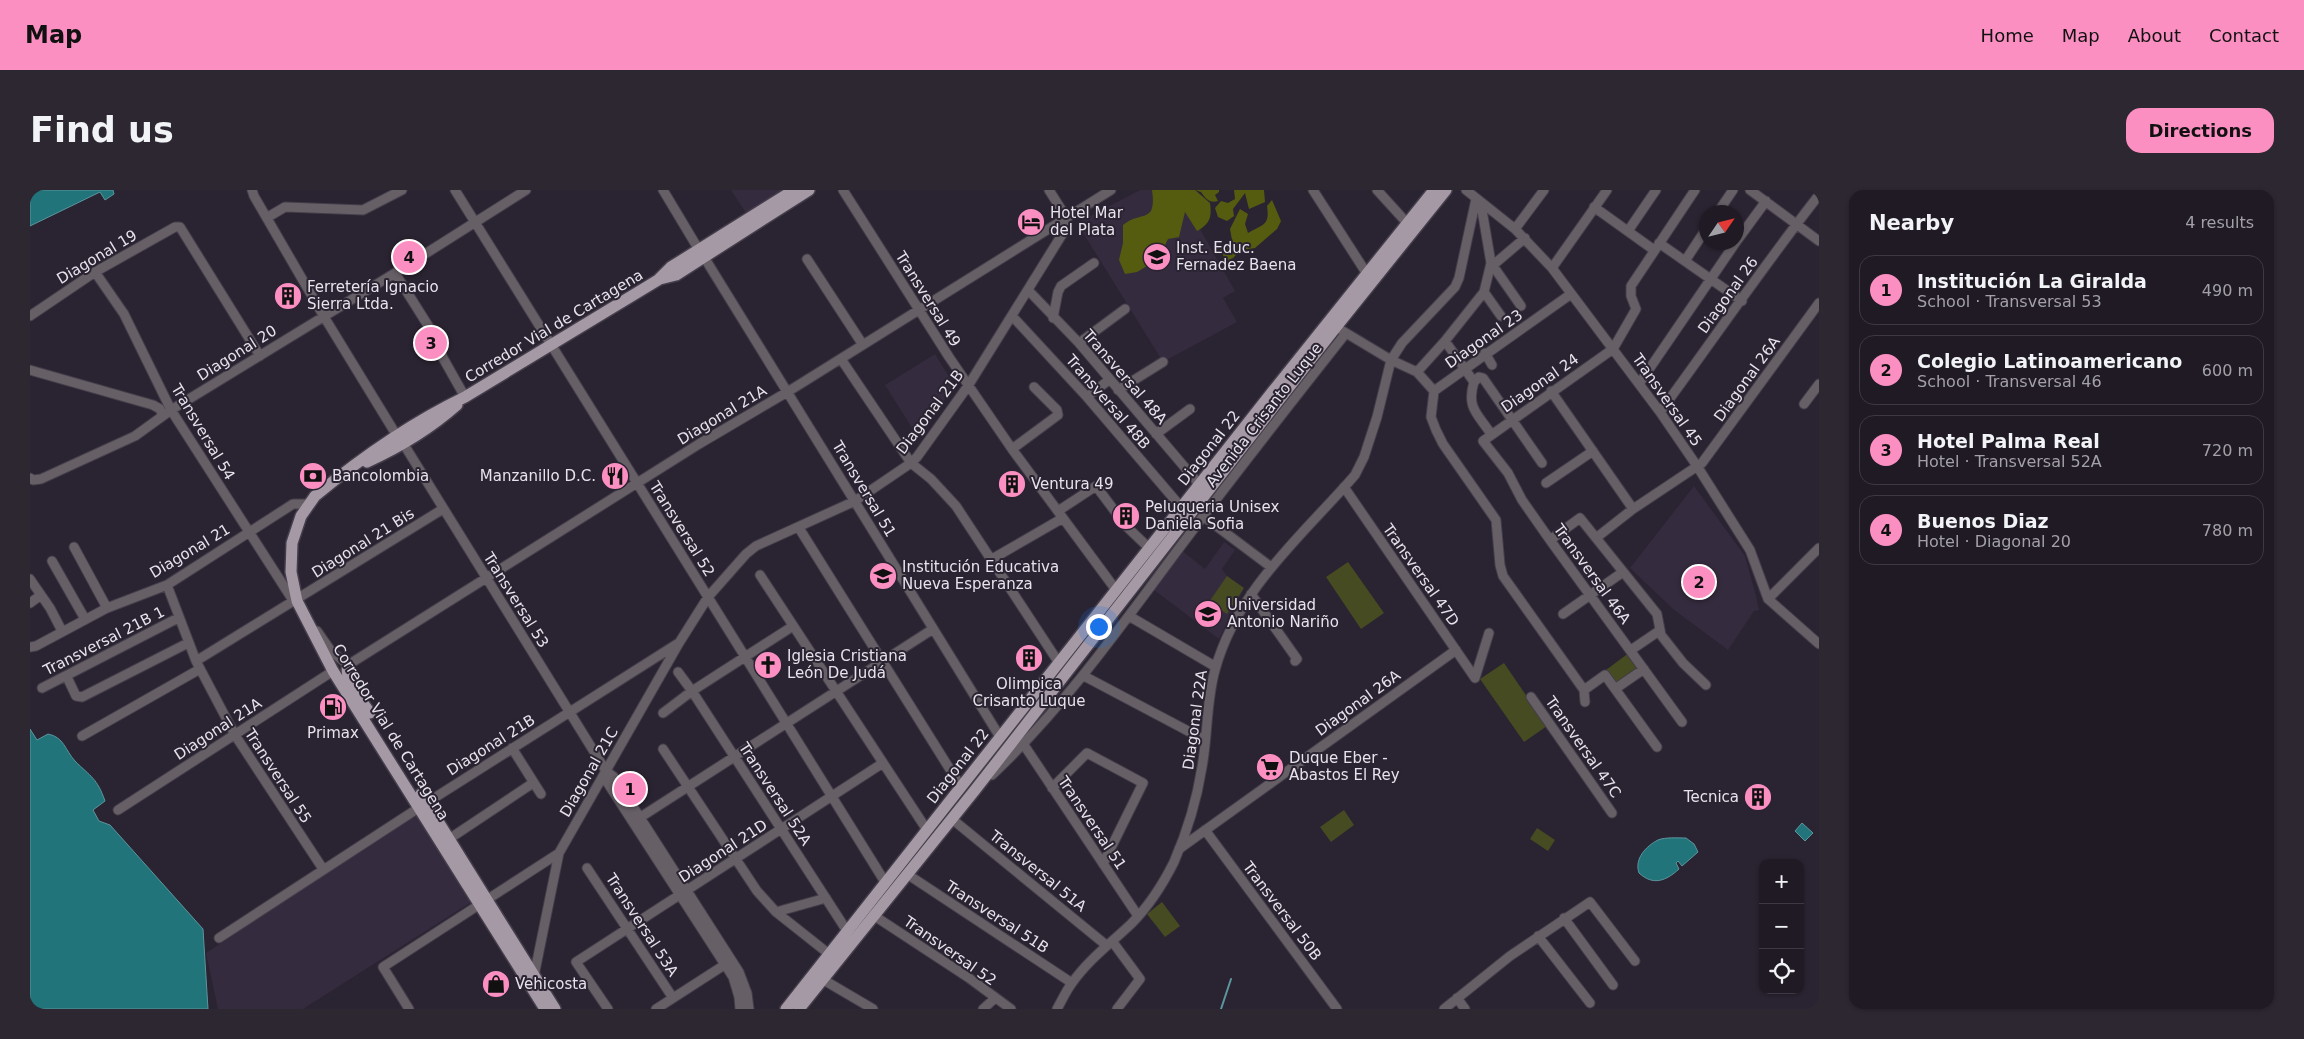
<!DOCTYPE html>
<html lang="en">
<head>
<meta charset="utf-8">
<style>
	body { margin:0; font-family:"DejaVu Sans",sans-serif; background:#2d2732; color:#f1f3f6 }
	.controls { position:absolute; right:15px; bottom:15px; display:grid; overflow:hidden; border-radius:10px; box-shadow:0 1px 4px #0004 }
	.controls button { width:45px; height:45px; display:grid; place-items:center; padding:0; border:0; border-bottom:1px solid #3d3842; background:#201a25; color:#f1f3f6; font:25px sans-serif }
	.compass { position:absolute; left:1669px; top:15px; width:45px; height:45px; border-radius:50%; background:#201a25; box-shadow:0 1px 4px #0004; rotate:55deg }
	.you { position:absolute; left:1068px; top:436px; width:18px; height:18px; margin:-12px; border:4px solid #fff; border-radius:50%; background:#1a73e8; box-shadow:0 0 0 8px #1a73e833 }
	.badge { display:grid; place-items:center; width:32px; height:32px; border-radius:50%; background:#fc8fc2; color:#111; font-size:16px; font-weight:700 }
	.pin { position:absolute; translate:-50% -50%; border:2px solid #fff; box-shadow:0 1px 5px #0006 }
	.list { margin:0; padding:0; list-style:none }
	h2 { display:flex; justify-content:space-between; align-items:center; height:65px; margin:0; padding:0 20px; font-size:21px }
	h2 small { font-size:16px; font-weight:400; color:#a2a1a7 }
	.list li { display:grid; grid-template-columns:32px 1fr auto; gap:15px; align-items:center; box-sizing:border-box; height:70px; margin:0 10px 10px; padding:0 10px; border:1px solid #3d3842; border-radius:15px }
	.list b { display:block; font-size:19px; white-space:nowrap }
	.list p { margin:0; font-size:16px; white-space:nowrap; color:#a2a1a7 }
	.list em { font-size:16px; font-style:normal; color:#a2a1a7 }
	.icon { flex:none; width:28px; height:28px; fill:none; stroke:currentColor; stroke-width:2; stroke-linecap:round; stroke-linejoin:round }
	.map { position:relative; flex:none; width:1789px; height:819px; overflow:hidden; border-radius:15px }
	header { display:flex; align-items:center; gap:30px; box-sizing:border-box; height:70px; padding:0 25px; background:#fc8fc2; color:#111 }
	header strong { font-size:24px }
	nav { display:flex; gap:28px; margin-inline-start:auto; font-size:18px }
	.intro { display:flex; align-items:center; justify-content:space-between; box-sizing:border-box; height:120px; padding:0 30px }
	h1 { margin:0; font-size:35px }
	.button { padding:12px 22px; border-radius:15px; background:#fc8fc2; color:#111; font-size:18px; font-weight:700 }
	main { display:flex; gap:30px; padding:0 30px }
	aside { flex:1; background:#201a25; border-radius:15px; box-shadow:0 1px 4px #0004 }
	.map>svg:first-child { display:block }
	.built { fill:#352b3e }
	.green { fill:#464b22 }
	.forest { fill:#565c0f }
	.water { fill:#22747b; stroke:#5d959d }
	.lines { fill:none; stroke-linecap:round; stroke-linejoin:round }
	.stream { stroke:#5d959d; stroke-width:2 }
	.minor-casing { stroke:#443e4b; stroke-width:11 }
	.major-casing { stroke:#443e4b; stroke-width:14 }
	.minor { stroke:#666066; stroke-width:9 }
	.major { stroke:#a599a5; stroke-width:11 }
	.labels { text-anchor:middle; stroke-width:4; stroke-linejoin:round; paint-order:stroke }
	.poi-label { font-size:15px; fill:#e7e2ec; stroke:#2a2331; text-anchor:start }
	.street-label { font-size:15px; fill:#e7e2ec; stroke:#2a2331 }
</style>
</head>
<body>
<header>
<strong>Map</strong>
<nav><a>Home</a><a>Map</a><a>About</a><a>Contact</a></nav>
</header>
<div class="intro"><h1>Find us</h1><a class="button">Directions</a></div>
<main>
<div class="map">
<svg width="1789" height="819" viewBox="0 0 1789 819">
	<rect width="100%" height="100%" fill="#2a2331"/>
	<path class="built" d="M 701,0 L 757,0 L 718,26 Z
		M 1110,0 L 1148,0 L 1205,101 L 1193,108 L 1207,132 L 1133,172 L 1047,33 Z
		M 905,164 L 924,195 L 889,249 L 855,195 Z
		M 1664,296 L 1715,366 L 1726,406 L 1729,420 L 1724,421 L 1698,460 L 1643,419 L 1600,378 Z
		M 1194,352 L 1205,360 L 1192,379 L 1197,386 L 1214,398 L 1189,449 L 1120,397 L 1150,359 L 1175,379 Z
		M 386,622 L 443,711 L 273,819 L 188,819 L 176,763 Z"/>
	<path class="green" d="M 1318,372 L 1354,423 L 1331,439 L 1296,387 Z
		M 1197,386 L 1214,398 L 1197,424 L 1179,412 Z
		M 1600,462 L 1609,476 L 1585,493 L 1576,480 Z
		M 1474,473 L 1517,536 L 1494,552 L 1450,489 Z
		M 1314,620 L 1324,635 L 1301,652 L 1290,637 Z
		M 1507,638 L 1525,650 L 1518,661 L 1500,649 Z
		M 1132,712 L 1150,736 L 1135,747 L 1117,724 Z"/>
	<path class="forest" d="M 1122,0 L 1189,0 L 1189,2 L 1185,5 L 1188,11 C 1180,14 1175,8 1171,2 L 1165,0 L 1180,13 C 1182,27 1180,34 1167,41 L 1155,22 L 1149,47 L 1138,49 L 1133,59 L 1125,66 L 1118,63 L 1122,73 L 1107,82 L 1095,84 L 1089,70 L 1093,53 L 1093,35 C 1110,20 1127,35 1122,0 Z
		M 1204,0 L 1234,0 L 1235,12 L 1219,19 L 1215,3 L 1203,19 L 1204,26 L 1197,31 L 1188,27 L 1185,18 L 1191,11 L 1198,13 L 1205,9 Z
		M 1242,10 L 1251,31 L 1247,39 L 1225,58 L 1211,60 L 1203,68 L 1196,71 L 1190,59 L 1202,50 L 1200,39 L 1210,19 L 1218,24 L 1215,34 L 1218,43 C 1233,34 1240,36 1237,16 Z"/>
	<path class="water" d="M 0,0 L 83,0 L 84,4 L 75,10 L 70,2 L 0,36 Z
		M 0,539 L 7,550 L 18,544 C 34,547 35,560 45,571 C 61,587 67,588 75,611 L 63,620 L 69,631 L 80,635 L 173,739 L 178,819 L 0,819 Z
		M 1772,633 L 1783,643 L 1775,651 L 1765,641 Z
		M 1656,648 L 1664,654 L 1668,662 L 1652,676 L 1648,671 L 1646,673 L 1649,679 C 1636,691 1623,696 1609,683 C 1604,669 1616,656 1628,650 C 1635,647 1648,648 1656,648 Z"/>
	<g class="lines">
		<path class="stream" d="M 1191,819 L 1201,789"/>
		<defs>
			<path id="minor" d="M 222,0 L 224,6 L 293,125 L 367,246
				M 425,0 L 855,692
				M 633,0 L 669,60
				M 813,0 L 919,167 L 982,259 L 1086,400
				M 1283,0 L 1337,84
				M 1347,0 L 1377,33
				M 1436,0 L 1485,39 L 1522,78 L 1630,222 L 1667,276 L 1720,360 L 1738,409 L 1789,454
				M 1720,0 L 1789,51
				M 1451,14 L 1461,73 L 1454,102 L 1415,151 L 1444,192 L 1449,187 L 1453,188 L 1512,273
				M 1564,17 L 1624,60
				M 1688,22 L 1703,0
				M 238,27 L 255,17 L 333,20 L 372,0
				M 1485,39 L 1514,0
				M 1598,41 L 1626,0
				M 1706,52 L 1736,11
				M 1629,53 L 1712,111
				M 674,67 L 970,547
				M 777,69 L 833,155
				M 1655,71 L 1676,39
				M 1461,73 L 1491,116
				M 1462,76 L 1495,48
				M 1522,78 L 1577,0
				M 65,82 L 94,124 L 141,220 L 264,412
				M 365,83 L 404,145 L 413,168 L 435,207
				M 998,100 L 1049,153 L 1169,294
				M 1454,102 L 1471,126
				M 1541,104 L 1404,201 L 1401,227 L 1406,240 L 1413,254 L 1466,330 L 1470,375 L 1473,386 L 1554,500
				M 0,126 L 65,82 L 145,37 L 150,37 L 230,166
				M 983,127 L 1057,207 L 1151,317
				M 1023,128 L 1028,102 L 1031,96 L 1064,73
				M 1311,140 L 1361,170 L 1387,182 L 1404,201
				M 1049,153 L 1095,119
				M 1455,163 L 1462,175
				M 811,169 L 881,273 L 901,289 L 926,316 L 1029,473
				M 0,180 L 123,215 L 130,219 L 133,226
				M 1387,182 L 1415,151
				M 1444,192 C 1436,218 1448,224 1461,244
				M 1609,194 L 1706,52
				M 1088,200 L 1133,172
				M 1521,201 L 1603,319
				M 1057,207 L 1079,190
				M 1774,214 L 1789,194
				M 1630,222 C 1683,150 1734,75 1789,5
				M 1126,244 L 1160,219
				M 373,253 L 576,581 L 584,587 L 709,782 L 717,803 L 719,819
				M 982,259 L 1028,225 L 1027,220 L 1004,197
				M 0,288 L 3,290 L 11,289 L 105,246 L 141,220 L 365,83 L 496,0
				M 1516,293 L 1563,261
				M 1314,297 L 1445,488
				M 1028,321 L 1066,296 L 1096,336 L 1119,358
				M 1173,326 L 1241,377
				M 769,338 L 931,597
				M 1566,348 L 1603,319 L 1672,273 L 1789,113
				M 1520,350 L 1550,328 L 1627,424 L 1631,445 L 1653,473 L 1676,495
				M 44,357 L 77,418
				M 962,369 L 1033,328
				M 22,371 L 55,429
				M 730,385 L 897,640
				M 0,389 L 20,418 L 32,441
				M 137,395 L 166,471 L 205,545 L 293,679
				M 1221,404 L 1267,469 L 1265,471
				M 1738,409 L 1789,358
				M 0,413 L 11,405
				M 1533,424 L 1593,382
				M 1099,426 L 1186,477
				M 287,441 L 301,461 L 318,475 L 669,254 L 759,201 L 1081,0
				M 0,457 L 6,456 L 77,418 L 137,395 L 263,314 L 278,314
				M 1601,460 L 1629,441
				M 166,471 L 413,319
				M 648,482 L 662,501 L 817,741
				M 1054,486 L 1175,550
				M 37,487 L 46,506 L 52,507 L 158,453
				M 1445,488 L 1459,443
				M 12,498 L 148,428
				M 1585,499 L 1614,479
				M 1501,507 L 1582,623
				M 1555,512 L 1554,500 L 1575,485 L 1627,557
				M 633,523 L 662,501 L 763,436
				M 1652,532 L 1520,350 L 1492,310 L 1478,283 L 1453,251 L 1583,159 L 1606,119 L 1601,106 L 1601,96 L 1665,0
				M 52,546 L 170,479
				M 994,555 L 1108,726
				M 482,558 L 511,604
				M 633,559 L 727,701 L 746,722 L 799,764
				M 576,581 L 577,592 L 703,787 L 709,807 L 710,819
				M 962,585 C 1033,518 1089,439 1147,361 C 1202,288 1259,215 1316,143
				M 1022,598 L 1057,563 L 1113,593 L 1073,674
				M 88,620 L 303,481
				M 922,629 L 1076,755
				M 603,632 L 903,439
				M 1175,640 L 1307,819
				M 419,649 L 503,593
				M 1149,659 L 1426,460
				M 557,678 L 643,808
				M 877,684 L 1042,793
				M 746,722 L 796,708
				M 843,725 L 939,788 L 981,819
				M 1534,728 L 1583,795
				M 1508,746 L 1560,813
				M 189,748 L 390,617 L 647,454
				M 1082,751 L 1110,789 L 1087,819
				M 504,786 L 529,663 L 649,453 L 678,407 L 716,364 L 726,356 L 825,311 L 881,273 L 887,267 L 938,196 L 1033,43 L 1036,27 L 1019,0
				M 792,789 L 843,819
				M 1427,808 L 1435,819
				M 379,819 L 353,777 L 529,663
				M 578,819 L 546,772 L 853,573
				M 626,819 L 699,772
				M 953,819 L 964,809
				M 1027,819 C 1032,810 1036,801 1042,793 C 1059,769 1081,753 1101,734 C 1119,716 1133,694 1144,672 C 1157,642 1167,609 1172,577 C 1178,545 1176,512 1185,480 C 1207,399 1273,345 1325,285 L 1334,267 L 1347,227 L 1361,170 L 1372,153 L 1425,97 L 1429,88 L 1446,9
				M 1414,819 L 1480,766 L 1560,712 L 1605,771"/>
			<path id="major" d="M 630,89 L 646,85 L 779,0
				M 337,272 C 368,258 401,238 427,215
				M 318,475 C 313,489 332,511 340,523
				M 391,604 L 525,819
				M 515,819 L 303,481 L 267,411 L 261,382 L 262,353 L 271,326 L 285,306 C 331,268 381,233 435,207 L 628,90 L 641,77 L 764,0
				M 756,819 L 1243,201 L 1404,0
				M 769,819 L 945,600 L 1306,137 L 1416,0"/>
		</defs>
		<use href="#minor" class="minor-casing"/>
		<use href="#major" class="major-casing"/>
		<use href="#minor" class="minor"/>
		<use href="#major" class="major"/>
	</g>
	<defs>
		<symbol id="hotel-disc" viewBox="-11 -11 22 22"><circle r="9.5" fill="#fc8fc2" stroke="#2a2331"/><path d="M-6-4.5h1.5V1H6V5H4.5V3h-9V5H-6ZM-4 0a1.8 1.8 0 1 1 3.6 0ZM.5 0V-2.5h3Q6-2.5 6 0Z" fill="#111"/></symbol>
		<symbol id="school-disc" viewBox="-11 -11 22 22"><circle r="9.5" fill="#fc8fc2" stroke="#2a2331"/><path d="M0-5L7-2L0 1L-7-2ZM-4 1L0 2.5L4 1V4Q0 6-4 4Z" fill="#111"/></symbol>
		<symbol id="building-disc" viewBox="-11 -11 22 22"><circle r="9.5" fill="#fc8fc2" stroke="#2a2331"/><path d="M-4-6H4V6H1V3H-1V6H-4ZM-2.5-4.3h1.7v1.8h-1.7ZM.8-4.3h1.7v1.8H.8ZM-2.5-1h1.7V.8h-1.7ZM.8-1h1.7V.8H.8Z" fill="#111"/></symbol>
		<symbol id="bank-disc" viewBox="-11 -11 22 22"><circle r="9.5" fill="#fc8fc2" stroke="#2a2331"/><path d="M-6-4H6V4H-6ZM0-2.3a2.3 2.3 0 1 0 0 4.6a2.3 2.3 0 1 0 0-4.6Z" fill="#111"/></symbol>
		<symbol id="restaurant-disc" viewBox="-11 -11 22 22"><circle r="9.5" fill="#fc8fc2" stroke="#2a2331"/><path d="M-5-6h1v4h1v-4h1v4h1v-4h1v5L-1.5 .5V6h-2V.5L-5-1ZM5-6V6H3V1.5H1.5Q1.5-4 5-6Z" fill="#111"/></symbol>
		<symbol id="university-disc" viewBox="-11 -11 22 22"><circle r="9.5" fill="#fc8fc2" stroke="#2a2331"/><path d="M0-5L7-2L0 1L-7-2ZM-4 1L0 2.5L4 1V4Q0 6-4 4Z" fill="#111"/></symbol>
		<symbol id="church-disc" viewBox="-11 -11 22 22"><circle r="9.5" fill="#fc8fc2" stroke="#2a2331"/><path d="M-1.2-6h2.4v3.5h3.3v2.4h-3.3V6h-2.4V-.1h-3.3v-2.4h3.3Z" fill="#111"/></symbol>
		<symbol id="fuel-disc" viewBox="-11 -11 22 22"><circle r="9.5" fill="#fc8fc2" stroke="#2a2331"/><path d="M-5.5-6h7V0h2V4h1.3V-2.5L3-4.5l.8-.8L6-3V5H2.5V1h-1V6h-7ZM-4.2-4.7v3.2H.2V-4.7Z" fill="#111"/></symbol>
		<symbol id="supermarket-disc" viewBox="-11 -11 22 22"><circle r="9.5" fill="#fc8fc2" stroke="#2a2331"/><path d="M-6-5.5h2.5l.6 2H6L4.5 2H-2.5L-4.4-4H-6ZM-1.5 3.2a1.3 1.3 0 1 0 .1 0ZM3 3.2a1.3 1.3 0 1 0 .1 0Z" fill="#111"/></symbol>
		<symbol id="shop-disc" viewBox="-11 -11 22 22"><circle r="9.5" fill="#fc8fc2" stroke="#2a2331"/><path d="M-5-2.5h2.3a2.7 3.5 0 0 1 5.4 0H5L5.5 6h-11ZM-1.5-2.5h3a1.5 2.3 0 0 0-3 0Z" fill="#111"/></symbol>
	</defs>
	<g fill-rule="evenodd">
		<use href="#hotel-disc" x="985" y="16" width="32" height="32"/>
		<use href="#school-disc" x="1111" y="51" width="32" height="32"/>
		<use href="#building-disc" x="242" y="90" width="32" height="32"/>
		<use href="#bank-disc" x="267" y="270" width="32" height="32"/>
		<use href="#restaurant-disc" x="569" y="270" width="32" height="32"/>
		<use href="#building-disc" x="966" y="278" width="32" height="32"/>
		<use href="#building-disc" x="1080" y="310" width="32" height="32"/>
		<use href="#school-disc" x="837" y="370" width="32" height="32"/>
		<use href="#university-disc" x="1162" y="408" width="32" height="32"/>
		<use href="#building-disc" x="983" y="452" width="32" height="32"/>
		<use href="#church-disc" x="722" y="459" width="32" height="32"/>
		<use href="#fuel-disc" x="287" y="501" width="32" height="32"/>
		<use href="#supermarket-disc" x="1224" y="561" width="32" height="32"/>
		<use href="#building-disc" x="1712" y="591" width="32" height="32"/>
		<use href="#shop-disc" x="450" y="778" width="32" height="32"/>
	</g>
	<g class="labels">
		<g class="poi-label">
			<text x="1020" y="28">Hotel Mar<tspan x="1020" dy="17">del Plata</tspan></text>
			<text x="1146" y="63">Inst. Educ.<tspan x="1146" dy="17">Fernadez Baena</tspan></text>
			<text x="277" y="102">Ferretería Ignacio<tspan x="277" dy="17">Sierra Ltda.</tspan></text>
			<text x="302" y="291">Bancolombia</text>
			<text x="566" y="291" text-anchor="end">Manzanillo D.C.</text>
			<text x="1001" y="299">Ventura 49</text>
			<text x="1115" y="322">Peluqueria Unisex<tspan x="1115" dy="17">Daniela Sofia</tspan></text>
			<text x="872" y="382">Institución Educativa<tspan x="872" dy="17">Nueva Esperanza</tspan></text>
			<text x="1197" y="420">Universidad<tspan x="1197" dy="17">Antonio Nariño</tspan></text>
			<text x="757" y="471">Iglesia Cristiana<tspan x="757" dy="17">León De Judá</tspan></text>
			<text x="999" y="499" text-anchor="middle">Olimpica<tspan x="999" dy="17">Crisanto Luque</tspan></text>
			<text x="303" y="548" text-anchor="middle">Primax</text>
			<text x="1259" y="573">Duque Eber -<tspan x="1259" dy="17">Abastos El Rey</tspan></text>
			<text x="1709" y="612" text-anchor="end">Tecnica</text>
			<text x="485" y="799">Vehicosta</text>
		</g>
		<g class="street-label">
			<text transform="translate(67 67) rotate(-31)" y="5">Diagonal 19</text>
			<text transform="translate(1698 105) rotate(-54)" y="5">Diagonal 26</text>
			<text transform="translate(898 109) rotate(58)" y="5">Transversal 49</text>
			<text transform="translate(524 136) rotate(-31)" y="5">Corredor Vial de Cartagena</text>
			<text transform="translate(1454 149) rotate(-35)" y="5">Diagonal 23</text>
			<text transform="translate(207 163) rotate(-32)" y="5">Diagonal 20</text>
			<text transform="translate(1095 187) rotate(49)" y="5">Transversal 48A</text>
			<text transform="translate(1717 189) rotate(-54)" y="5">Diagonal 26A</text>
			<text transform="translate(1510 193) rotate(-35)" y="5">Diagonal 24</text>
			<text transform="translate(1637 210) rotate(55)" y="5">Transversal 45</text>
			<text transform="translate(1078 212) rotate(49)" y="5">Transversal 48B</text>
			<text transform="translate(900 222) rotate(-53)" y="5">Diagonal 21B</text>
			<text transform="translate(692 225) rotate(-31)" y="5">Diagonal 21A</text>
			<text transform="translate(1234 225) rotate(-52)" y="5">Avenida Crisanto Luque</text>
			<text transform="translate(173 242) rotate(59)" y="5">Transversal 54</text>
			<text transform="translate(1179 258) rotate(-52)" y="5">Diagonal 22</text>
			<text transform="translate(834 299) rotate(59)" y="5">Transversal 51</text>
			<text transform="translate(652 339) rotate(58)" y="5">Transversal 52</text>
			<text transform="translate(333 353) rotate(-32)" y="5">Diagonal 21 Bis</text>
			<text transform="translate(160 361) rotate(-31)" y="5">Diagonal 21</text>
			<text transform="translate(1562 384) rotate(54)" y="5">Transversal 46A</text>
			<text transform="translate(1391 385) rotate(55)" y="5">Transversal 47D</text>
			<text transform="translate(486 410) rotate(58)" y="5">Transversal 53</text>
			<text transform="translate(74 451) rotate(-27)" y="5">Transversal 21B 1</text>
			<text transform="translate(1328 513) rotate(-36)" y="5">Diagonal 26A</text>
			<text transform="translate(1165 530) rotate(-82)" y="5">Diagonal 22A</text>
			<text transform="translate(188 539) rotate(-33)" y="5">Diagonal 21A</text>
			<text transform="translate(361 542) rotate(58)" y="5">Corredor Vial de Cartagena</text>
			<text transform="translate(461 555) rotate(-32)" y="5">Diagonal 21B</text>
			<text transform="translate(1553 557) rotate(55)" y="5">Transversal 47C</text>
			<text transform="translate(928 576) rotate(-52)" y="5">Diagonal 22</text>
			<text transform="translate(559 582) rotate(-60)" y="5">Diagonal 21C</text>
			<text transform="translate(248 586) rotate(57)" y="5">Transversal 55</text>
			<text transform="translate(745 604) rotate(57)" y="5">Transversal 52A</text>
			<text transform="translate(1062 633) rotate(56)" y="5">Transversal 51</text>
			<text transform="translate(693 661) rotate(-33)" y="5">Diagonal 21D</text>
			<text transform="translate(1008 681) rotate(39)" y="5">Transversal 51A</text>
			<text transform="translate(1252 721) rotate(53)" y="5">Transversal 50B</text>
			<text transform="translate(967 727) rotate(33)" y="5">Transversal 51B</text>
			<text transform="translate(612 735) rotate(57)" y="5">Transversal 53A</text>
			<text transform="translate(920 761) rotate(35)" y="5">Transversal 52</text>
		</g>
	</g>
</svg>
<div class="controls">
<button>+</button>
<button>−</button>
<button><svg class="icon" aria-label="locate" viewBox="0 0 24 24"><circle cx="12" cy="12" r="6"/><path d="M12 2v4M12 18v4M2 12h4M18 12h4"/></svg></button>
</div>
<svg class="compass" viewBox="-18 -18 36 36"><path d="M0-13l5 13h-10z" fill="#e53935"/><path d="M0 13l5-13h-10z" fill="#a2a1a7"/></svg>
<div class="you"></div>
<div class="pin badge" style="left:600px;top:599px">1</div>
<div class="pin badge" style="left:1669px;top:392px">2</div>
<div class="pin badge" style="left:401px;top:153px">3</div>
<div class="pin badge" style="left:379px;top:67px">4</div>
</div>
<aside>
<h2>Nearby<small>4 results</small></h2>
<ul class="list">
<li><span class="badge">1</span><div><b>Institución La Giralda</b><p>School · Transversal 53</p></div><em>490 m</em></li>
<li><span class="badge">2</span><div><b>Colegio Latinoamericano</b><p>School · Transversal 46</p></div><em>600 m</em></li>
<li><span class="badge">3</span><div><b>Hotel Palma Real</b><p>Hotel · Transversal 52A</p></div><em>720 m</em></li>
<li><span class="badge">4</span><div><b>Buenos Diaz</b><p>Hotel · Diagonal 20</p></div><em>780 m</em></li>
</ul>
</aside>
</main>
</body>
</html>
